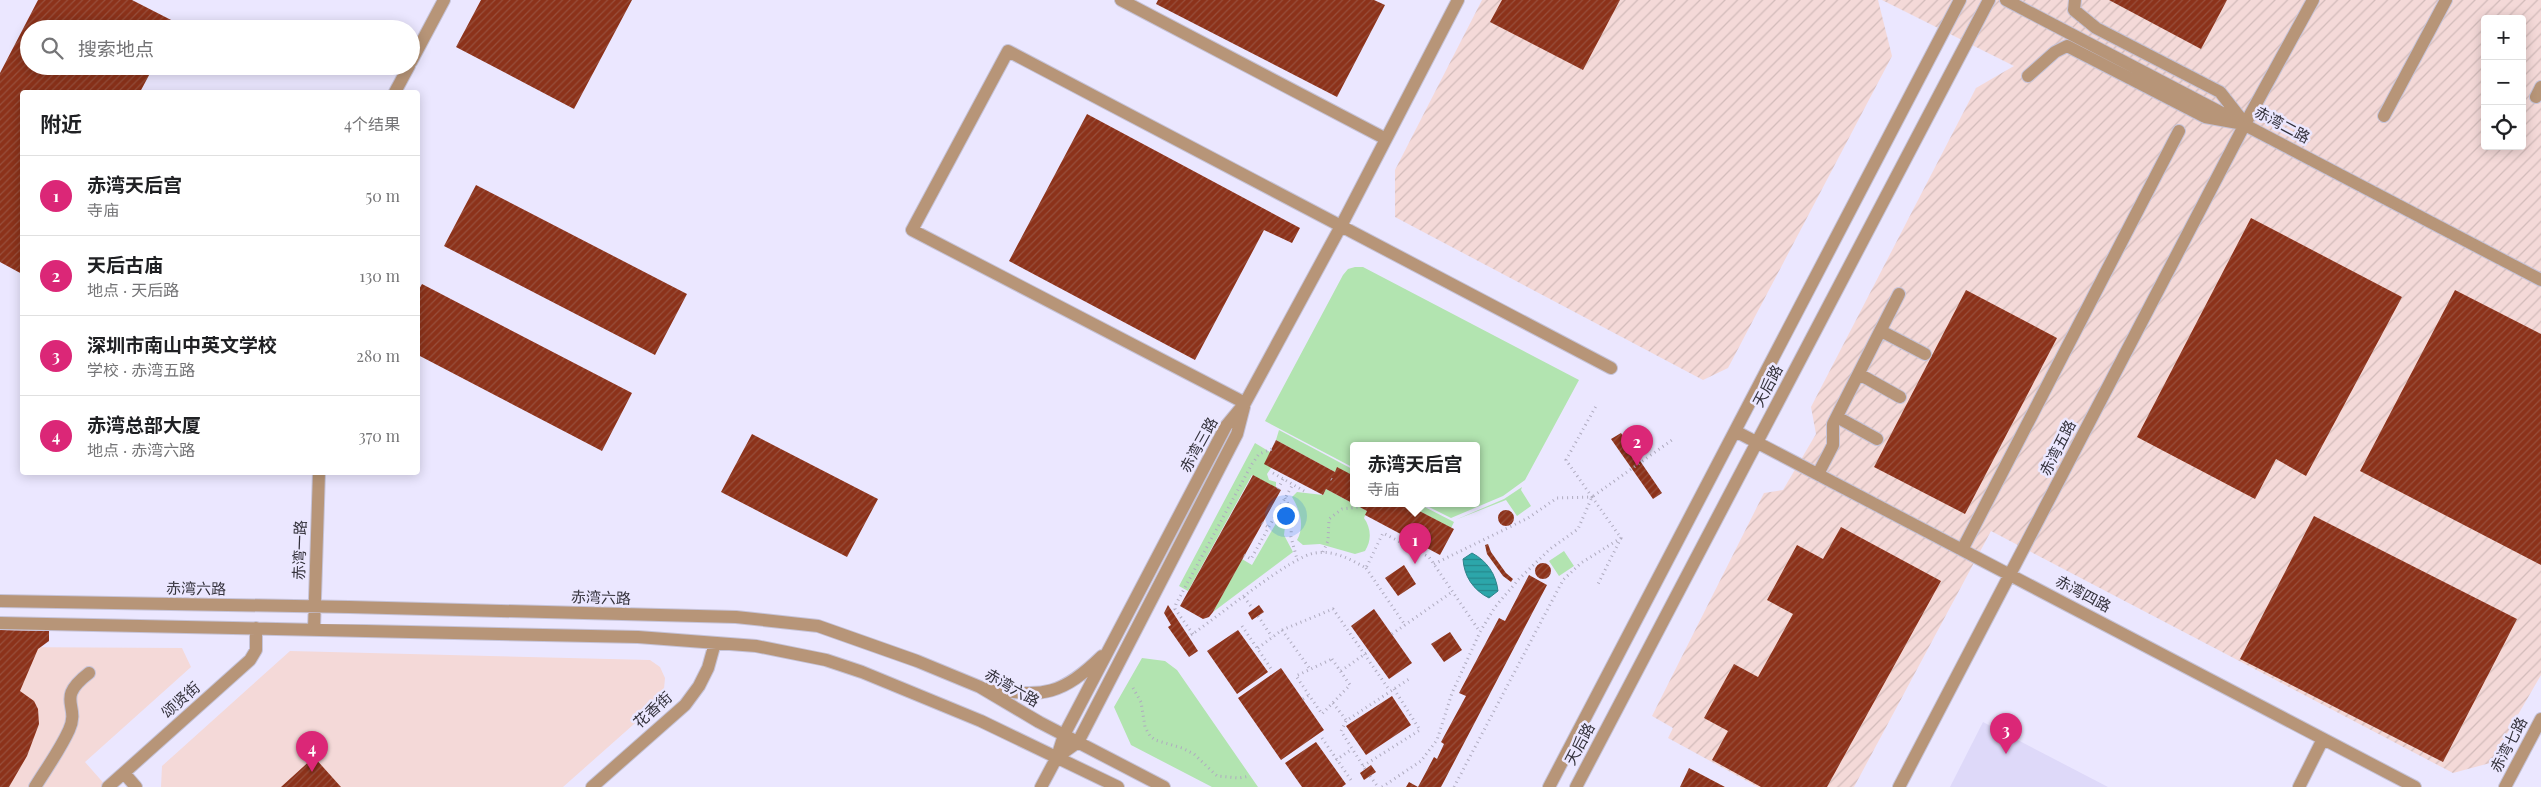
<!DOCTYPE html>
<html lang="zh">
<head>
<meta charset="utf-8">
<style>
	body { margin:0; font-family:"Playfair Display","Noto Sans SC",serif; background:#f6f6f6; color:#202124 }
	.controls { position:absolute; right:15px; top:15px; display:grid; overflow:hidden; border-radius:5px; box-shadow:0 2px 12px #0003 }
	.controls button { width:45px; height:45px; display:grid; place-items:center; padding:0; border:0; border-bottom:1px solid #e0e0e0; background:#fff; color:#202124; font:25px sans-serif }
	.you { position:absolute; left:1285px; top:515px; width:18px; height:18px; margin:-12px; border:4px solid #fff; border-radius:50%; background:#1a73e8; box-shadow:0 0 0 8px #1a73e833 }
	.badge { display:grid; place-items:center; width:32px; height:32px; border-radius:50%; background:#db2777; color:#fff; font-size:16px; font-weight:700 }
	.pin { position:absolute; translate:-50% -41px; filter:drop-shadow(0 1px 2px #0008) }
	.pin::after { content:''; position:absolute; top:26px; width:18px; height:15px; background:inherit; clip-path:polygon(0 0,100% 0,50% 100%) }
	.popup { position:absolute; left:1350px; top:442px; width:130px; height:65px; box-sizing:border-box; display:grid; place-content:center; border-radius:5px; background:#fff; filter:drop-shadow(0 1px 4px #0005); font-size:16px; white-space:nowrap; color:#757577 }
	.popup b { font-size:19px; color:#202124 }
	.popup::after { content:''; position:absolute; left:50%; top:100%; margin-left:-10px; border:10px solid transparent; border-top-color:#fff }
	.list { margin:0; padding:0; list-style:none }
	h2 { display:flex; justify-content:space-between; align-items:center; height:65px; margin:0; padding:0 20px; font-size:21px }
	h2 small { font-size:16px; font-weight:400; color:#757577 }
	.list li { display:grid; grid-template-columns:32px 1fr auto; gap:15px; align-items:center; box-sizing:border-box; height:80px; padding:0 20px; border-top:1px solid #e0e0e0 }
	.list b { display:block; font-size:19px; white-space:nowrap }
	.list p { margin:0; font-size:16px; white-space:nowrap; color:#757577 }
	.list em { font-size:16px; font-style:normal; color:#757577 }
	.icon { flex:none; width:28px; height:28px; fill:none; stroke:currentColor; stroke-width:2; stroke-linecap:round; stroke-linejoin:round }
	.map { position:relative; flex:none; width:2541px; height:787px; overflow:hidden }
	.search { position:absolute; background:#fff; box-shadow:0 2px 12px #0003; left:20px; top:20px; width:400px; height:55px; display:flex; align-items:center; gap:12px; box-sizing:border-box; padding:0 18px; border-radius:28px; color:#757577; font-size:19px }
	.panel { position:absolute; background:#fff; box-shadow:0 2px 12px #0003; left:20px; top:90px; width:400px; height:385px; border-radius:5px }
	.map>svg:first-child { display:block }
	.commercial { fill:#f4d9d8 }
	.industrial { fill:url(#industrial-furrows); fill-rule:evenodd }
	.built { fill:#ded9f9 }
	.green { fill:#b2e4b0 }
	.water { fill:url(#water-rules); stroke:#2e8389 }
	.building { fill:url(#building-hatch) }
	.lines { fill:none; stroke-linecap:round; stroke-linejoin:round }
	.minor-casing { stroke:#c6c3d8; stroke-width:14 }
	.path { stroke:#afabbf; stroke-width:3; stroke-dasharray:1 4; stroke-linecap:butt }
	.minor { stroke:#b79578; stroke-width:12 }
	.labels { text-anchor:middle; stroke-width:5; stroke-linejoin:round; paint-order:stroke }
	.street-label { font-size:15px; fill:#33313b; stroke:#ebe7ff }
</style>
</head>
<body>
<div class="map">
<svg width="2541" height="787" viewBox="0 0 2541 787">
	<defs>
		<pattern id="industrial-furrows" width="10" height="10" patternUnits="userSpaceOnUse" patternTransform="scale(1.25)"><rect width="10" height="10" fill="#f4d9d8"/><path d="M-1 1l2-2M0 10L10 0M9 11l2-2" fill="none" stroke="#d2bbba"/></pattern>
		<pattern id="water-rules" width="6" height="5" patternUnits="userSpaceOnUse" patternTransform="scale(1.25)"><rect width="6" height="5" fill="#2ca6aa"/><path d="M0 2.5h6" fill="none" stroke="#26888c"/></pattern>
		<pattern id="building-hatch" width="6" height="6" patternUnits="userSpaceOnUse" patternTransform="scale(1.25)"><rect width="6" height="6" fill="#8c321a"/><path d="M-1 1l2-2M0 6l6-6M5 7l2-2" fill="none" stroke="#974f3c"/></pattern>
	</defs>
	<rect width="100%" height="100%" fill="#ebe7ff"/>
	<path class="commercial" d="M 0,647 L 182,648 L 191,667 L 85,762 L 107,787 L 0,787 Z
		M 290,651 L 650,660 L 660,667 L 665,678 L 664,689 L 660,701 L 563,787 L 161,787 L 162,766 Z"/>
	<path class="industrial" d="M 1482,0 L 1878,0 L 1892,56 L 1728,368 L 1703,380 L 1395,217 L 1395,170 Z
		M 1882,0 L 2541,0 L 2541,675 L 2490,763 L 2453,773 L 1991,531 L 1854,787 L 1758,787 L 1668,738 L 1673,728 L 1652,716 L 1764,493 L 1783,490 L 1816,434 L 1811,407 L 1976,88 L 2014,66 ZM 2485,19 L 2522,19 L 2522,146 L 2485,146 Z"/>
	<path class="built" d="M 1983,722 L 2108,787 L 1950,787 Z"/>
	<path class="green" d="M 1355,267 L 1363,267 L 1579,380 L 1525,480 L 1503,496 L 1451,518 L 1421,503 L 1476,503 L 1476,445 L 1354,445 L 1354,468 L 1265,421 L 1343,275 L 1348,269 Z
		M 1279,430 L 1354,470 L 1354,476 L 1335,472 L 1276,440 Z
		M 1255,443 L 1270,452 L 1271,468 L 1267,474 L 1269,480 L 1276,482 L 1276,488 L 1252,475 L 1188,591 L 1179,586 Z
		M 1522,487 L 1521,490 L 1531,506 L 1517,516 L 1506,500 L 1455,520 L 1504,499 Z
		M 1326,489 L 1367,511 L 1364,518 C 1371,528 1372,540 1365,551 L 1355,554 L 1320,544 L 1303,545 L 1297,540 C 1305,526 1300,510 1292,497 L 1297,492 L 1323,495 Z
		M 1404,503 L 1417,503 L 1454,522 L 1451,528 Z
		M 1282,513 L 1286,518 L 1284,535 L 1293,552 L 1213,612 L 1242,559 L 1252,565 Z
		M 1564,551 L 1574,566 L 1559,576 L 1549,561 Z
		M 1142,658 L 1165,661 L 1177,670 L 1258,787 L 1212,787 L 1131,745 L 1114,707 Z"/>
	<path class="water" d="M 1472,553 C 1487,561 1496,574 1498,591 L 1489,598 C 1473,590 1464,576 1463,559 Z"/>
	<path class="building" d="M 38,0 L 132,0 L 177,23 L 174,29 L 29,29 L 29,66 L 154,66 L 140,92 L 22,92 L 22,274 L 0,262 L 0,73 Z
		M 481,0 L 632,0 L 574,109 L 456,47 Z
		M 1158,0 L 1374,0 L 1385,5 L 1337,97 L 1156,4 Z
		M 1502,0 L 1620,0 L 1583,70 L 1490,22 Z
		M 2109,0 L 2227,0 L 2201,49 Z
		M 1087,114 L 1300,228 L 1292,243 L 1264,230 L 1195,360 L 1009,261 Z
		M 476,185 L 687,294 L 655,355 L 444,246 Z
		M 2251,218 L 2402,297 L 2306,476 L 2276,459 L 2255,499 L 2137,437 Z
		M 422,284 L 632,393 L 602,451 L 418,355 L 418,291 Z
		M 1966,290 L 2057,338 L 1965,514 L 1874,467 Z
		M 2455,290 L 2541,334 L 2541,565 L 2360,471 Z
		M 1621,433 L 1662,493 L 1653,499 L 1611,439 Z
		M 752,434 L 878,499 L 847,557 L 721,492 Z
		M 1276,440 L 1335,472 L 1337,467 L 1354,476 L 1354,503 L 1404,503 L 1454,529 L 1440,555 L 1365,515 L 1367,511 L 1326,489 L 1323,495 L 1264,464 Z
		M 1253,475 L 1281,490 L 1213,612 L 1209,617 L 1203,619 L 1180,606 Z
		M1498 518a8 8 0 1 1 16 0a8 8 0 1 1-16 0Z
		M 2314,516 L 2517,619 L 2443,762 L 2240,659 Z
		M 1841,527 L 1941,581 L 1827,787 L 1761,787 L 1712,760 L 1728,731 L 1704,718 L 1734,664 L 1758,677 L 1793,614 L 1767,600 L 1797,545 L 1823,559 Z
		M 1488,544 L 1491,552 L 1506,573 L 1513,579 L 1511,582 L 1503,576 L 1487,554 L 1485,545 Z
		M1535 571a8 8 0 1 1 16 0a8 8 0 1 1-16 0Z
		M 1404,565 L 1416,584 L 1398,596 L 1385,578 Z
		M 1529,575 L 1547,585 L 1441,787 L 1406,787 L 1409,782 L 1418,787 L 1434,757 L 1437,759 L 1444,744 L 1441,742 L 1466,696 L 1459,693 L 1499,618 L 1505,621 Z
		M 1168,605 L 1198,651 L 1189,657 L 1168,627 L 1171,625 L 1164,613 Z
		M 1259,605 L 1264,612 L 1252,620 L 1248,613 Z
		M 1374,609 L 1412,663 L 1389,679 L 1351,626 Z
		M 0,630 L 49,631 L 49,641 L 38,649 L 20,691 L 34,701 L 38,709 L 39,724 L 27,756 L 9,787 L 0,787 Z
		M 1238,630 L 1268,672 L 1237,694 L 1207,651 Z
		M 1450,632 L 1462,650 L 1444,662 L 1431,644 Z
		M 1281,668 L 1324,730 L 1281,760 L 1238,698 Z
		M 1392,696 L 1411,725 L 1366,755 L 1346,726 Z
		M 1316,742 L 1346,784 L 1342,787 L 1302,787 L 1285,763 Z
		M 314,757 L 341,787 L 281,787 Z
		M 1371,765 L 1376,772 L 1364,780 L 1360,773 Z
		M 1689,768 L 1725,787 L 1680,787 Z"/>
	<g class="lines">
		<defs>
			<path id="minor" d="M 1121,0 L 1386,139
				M 2006,0 L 2541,280
				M 2075,0 L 2074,10 L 2096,28 L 2220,92 L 2242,120
				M 411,62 L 444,0
				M 2028,76 L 2055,52 L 2067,46 L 2205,117 L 2238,123
				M 395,92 L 409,66
				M 2536,97 L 2541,87
				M 2384,116 L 2446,0
				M 1881,331 L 1925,354
				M 1859,374 L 1900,397
				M 1245,403 L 912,230 L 1008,51 L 1611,368
				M 1837,417 L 1877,439
				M 1735,431 L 2415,787
				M 1818,474 L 1833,445 L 1833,424 L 1899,294
				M 1962,550 L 2179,131
				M 0,601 L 349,607 L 736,617 L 818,626 L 917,661 L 980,687 L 1039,722 L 1164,787
				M 0,623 L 638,637 L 756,646 L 826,660 L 862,672 L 981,721 L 1118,787
				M 314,629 L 319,472
				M 990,688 C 1043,699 1063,694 1102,656
				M 1057,757 L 1078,742 L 1237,434 L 1244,407
				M 124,773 L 136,787
				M 35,787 C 46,769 60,750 69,730 C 81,704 54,700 89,673
				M 108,787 L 250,660 L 256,650 L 256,628
				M 592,787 L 685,705 L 699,686 L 708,668 L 715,643
				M 1041,787 L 1057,757 L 1064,735 L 1226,426 L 1245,403 L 1341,226 L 1458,0
				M 1549,787 L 1960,0
				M 1576,787 L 1989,0
				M 1899,787 L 2245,124 L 2313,0
				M 2299,787 L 2323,739
				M 2505,787 L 2541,719"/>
		</defs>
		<use href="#minor" class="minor-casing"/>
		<path class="path" d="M 1273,473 L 1304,491
			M 1331,479 L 1334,481
			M 1278,489 L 1283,479
			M 1592,497 L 1566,460 L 1596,406
			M 1285,498 L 1292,511 L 1291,537 L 1297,559
			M 1262,523 L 1268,527
			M 1323,552 L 1328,541 L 1329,519 L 1342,509 L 1359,507
			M 1244,555 L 1251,559 L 1293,484
			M 1434,564 L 1528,518 L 1557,498 L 1592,497 L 1621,538 L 1598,584
			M 1366,568 L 1405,625
			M 1244,597 L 1253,609
			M 1258,616 L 1272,637
			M 1242,626 L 1272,670
			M 1282,630 L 1310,669
			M 1193,634 L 1175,609 L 1176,604 L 1252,464 L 1259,454 L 1272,449
			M 1392,634 L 1452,592
			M 1191,635 C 1215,619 1293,555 1315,553 C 1334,550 1350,559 1366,568 L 1383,533 L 1429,557 L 1480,632
			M 1258,648 L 1282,630 L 1333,609 L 1390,691
			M 1332,659 L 1350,685 L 1322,714 L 1296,676 Z
			M 1341,671 L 1369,651
			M 1133,688 L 1141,702 L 1145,727 L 1150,736 L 1155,740 L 1182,748 L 1194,754 L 1217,776 L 1239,778 L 1250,776
			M 1303,699 L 1309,695
			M 1333,703 L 1346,720
			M 1322,738 L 1351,780
			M 1336,760 L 1352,749
			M 1363,766 L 1420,730 L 1394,689
			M 1365,769 L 1341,731 L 1346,721 L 1409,679
			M 1370,776 L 1378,787
			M 1382,787 L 1421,761 L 1437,740 L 1452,693 L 1480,632 L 1495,607 L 1519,579 L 1550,549 L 1578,529 L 1592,497 L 1672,440
			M 1454,787 L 1563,580 L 1581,563 L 1621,538"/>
		<use href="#minor" class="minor"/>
	</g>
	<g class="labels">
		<g class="street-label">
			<text transform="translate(2282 125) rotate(28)" y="5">赤湾二路</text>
			<text transform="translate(1768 386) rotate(-62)" y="5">天后路</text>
			<text transform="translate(1199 445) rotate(-61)" y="5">赤湾三路</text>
			<text transform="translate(2058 448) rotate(-63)" y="5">赤湾五路</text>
			<text transform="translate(300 550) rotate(-88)" y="5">赤湾一路</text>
			<text transform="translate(196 589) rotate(1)" y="5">赤湾六路</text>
			<text transform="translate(2083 594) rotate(28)" y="5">赤湾四路</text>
			<text transform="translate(601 598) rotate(2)" y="5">赤湾六路</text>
			<text transform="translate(1012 688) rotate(30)" y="5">赤湾六路</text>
			<text transform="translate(181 700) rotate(-42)" y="5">颂贤街</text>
			<text transform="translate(653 710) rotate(-42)" y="5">花香街</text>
			<text transform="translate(1580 744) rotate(-62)" y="5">天后路</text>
			<text transform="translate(2509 745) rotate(-62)" y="5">赤湾七路</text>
		</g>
	</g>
</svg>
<div class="controls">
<button>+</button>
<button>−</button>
<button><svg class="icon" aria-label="locate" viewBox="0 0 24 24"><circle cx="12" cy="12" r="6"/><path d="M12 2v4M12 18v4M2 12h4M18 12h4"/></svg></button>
</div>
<div class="you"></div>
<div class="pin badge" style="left:1415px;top:564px">1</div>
<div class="popup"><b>赤湾天后宫</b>寺庙</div>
<div class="pin badge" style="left:1637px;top:466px">2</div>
<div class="pin badge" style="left:2006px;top:754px">3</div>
<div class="pin badge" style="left:312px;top:772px">4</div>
<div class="search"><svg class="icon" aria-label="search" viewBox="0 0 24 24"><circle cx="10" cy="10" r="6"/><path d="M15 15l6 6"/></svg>搜索地点</div>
<section class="panel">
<h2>附近<small>4个结果</small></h2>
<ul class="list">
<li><span class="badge">1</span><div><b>赤湾天后宫</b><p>寺庙</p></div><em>50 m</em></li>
<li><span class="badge">2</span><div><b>天后古庙</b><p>地点 · 天后路</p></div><em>130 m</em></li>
<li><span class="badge">3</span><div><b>深圳市南山中英文学校</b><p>学校 · 赤湾五路</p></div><em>280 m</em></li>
<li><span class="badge">4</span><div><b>赤湾总部大厦</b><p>地点 · 赤湾六路</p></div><em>370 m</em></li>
</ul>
</section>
</div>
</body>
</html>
